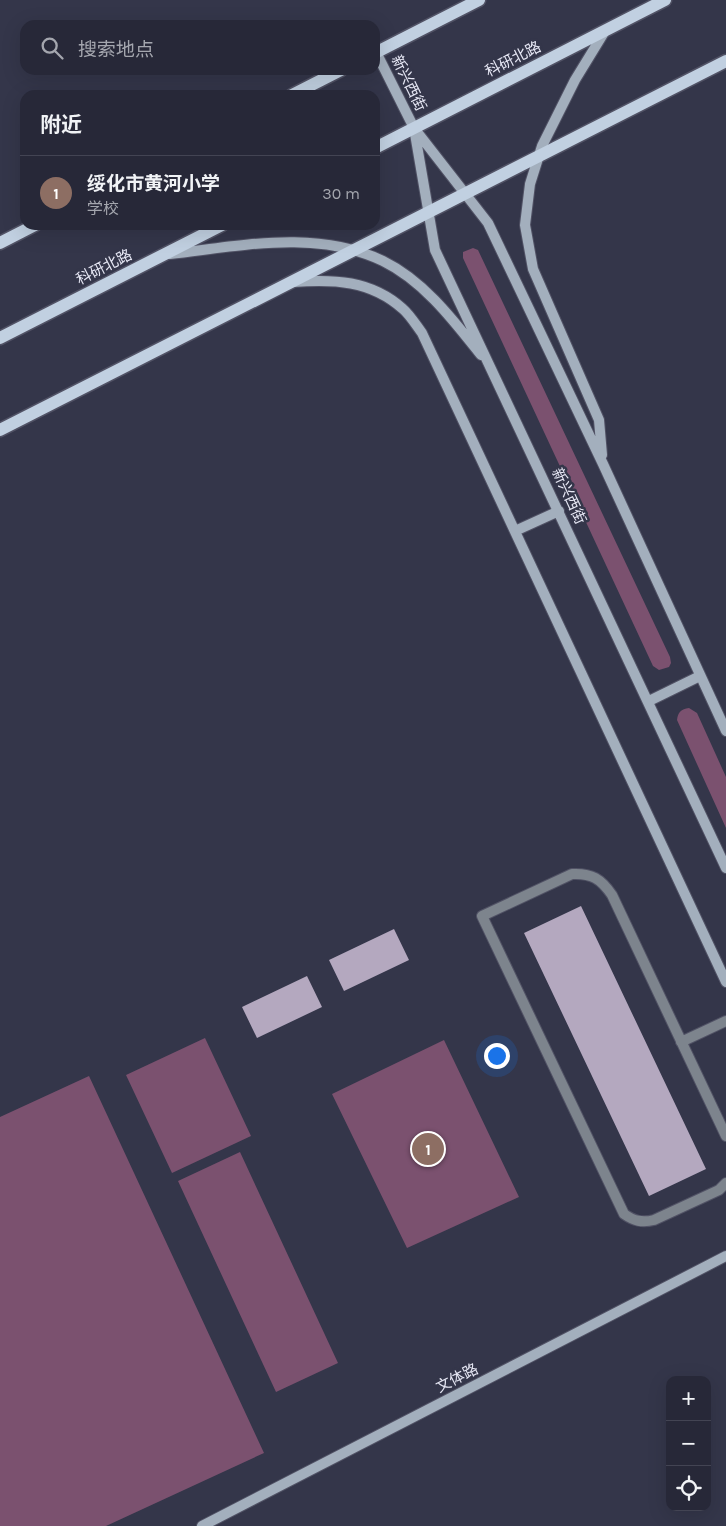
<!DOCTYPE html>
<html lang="zh">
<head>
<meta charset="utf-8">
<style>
	body { margin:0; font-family:Karla,"Noto Sans SC",sans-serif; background:#333443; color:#f1f3f6 }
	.controls { position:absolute; right:15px; bottom:15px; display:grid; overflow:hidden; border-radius:10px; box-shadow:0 5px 20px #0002 }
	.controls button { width:45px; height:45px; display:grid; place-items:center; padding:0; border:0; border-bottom:1px solid #434453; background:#272838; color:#f1f3f6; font:25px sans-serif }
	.you { position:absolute; left:496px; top:1055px; width:18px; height:18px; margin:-12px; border:4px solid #fff; border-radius:50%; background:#1a73e8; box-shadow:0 0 0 8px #1a73e833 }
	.badge { display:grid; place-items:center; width:32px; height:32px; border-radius:50%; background:#f6a248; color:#fff; font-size:16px; font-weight:700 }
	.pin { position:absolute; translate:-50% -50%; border:2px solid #fff; box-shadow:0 1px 5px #0006 }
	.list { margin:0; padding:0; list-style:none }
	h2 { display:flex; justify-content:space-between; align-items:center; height:65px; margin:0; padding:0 20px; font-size:21px }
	h2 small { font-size:16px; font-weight:400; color:#a4a6ae }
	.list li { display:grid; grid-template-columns:32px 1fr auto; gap:15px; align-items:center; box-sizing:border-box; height:75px; padding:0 20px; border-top:1px solid #434453 }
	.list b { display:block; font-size:19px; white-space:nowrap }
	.list p { margin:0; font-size:16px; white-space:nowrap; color:#a4a6ae }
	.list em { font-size:16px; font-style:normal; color:#a4a6ae }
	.icon { flex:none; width:28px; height:28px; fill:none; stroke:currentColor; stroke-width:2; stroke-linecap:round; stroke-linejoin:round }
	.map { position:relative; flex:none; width:726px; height:1526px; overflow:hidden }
	.search { position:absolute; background:#272838; box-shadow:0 5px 20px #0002; left:20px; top:20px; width:360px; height:55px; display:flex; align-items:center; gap:12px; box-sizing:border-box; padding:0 18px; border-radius:15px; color:#a4a6ae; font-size:19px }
	.panel { position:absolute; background:#272838; box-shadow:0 5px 20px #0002; left:20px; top:90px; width:360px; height:140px; border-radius:15px }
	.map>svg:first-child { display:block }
	.green { fill:#7b516f }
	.building { fill:#b4a8bf }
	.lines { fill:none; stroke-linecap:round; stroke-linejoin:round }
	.lane-casing { stroke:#515265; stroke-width:12 }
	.secondary-casing { stroke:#515265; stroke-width:12 }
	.primary-casing { stroke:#515265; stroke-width:15 }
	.lane { stroke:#7d848d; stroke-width:10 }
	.secondary { stroke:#a3afbd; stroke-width:10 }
	.primary { stroke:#c1d0e1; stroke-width:12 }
	.labels { text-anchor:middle; stroke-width:5; stroke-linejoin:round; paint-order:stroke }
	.street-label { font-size:15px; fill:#e7e8f5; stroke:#34364a }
</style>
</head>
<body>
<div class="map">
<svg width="726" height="1526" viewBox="0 0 726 1526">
	<rect width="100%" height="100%" fill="#34364a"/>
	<path class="green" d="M 473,248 L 478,250 L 670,657 L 671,663 L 669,667 L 659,670 L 653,666 L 463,258 L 463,252 Z
		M 689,708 L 697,713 L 726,777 L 726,828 L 677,720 C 678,712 681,709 689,708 Z
		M 205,1038 L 251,1136 L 172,1173 L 126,1075 Z
		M 444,1040 L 519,1197 L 407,1248 L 332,1094 Z
		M 89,1076 L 264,1453 L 106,1526 L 0,1526 L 0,1117 Z
		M 240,1152 L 338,1363 L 276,1392 L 178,1181 Z"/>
	<path class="building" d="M 581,906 L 706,1169 L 649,1196 L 524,933 Z
		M 394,929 L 409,960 L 344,991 L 329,960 Z
		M 307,976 L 322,1007 L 257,1038 L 242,1007 Z"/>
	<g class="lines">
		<defs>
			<path id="lane" d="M 681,1042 L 726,1021
				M 726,1136 L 612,895 C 601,879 592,873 572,874 L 482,916 L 624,1214 C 634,1221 642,1223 654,1220 L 719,1190 L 726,1183"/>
			<path id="secondary" d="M 376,52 L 414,128 L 488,223 L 603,464 L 726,731
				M 414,128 L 435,250 L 726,868
				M 170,254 C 241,246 316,229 383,261 C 424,281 454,321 481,355
				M 293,282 C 333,279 371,280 403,309 C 410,315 416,325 422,333 L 726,982
				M 602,455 L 599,420 L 533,269 L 525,225 L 530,184 L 542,146 L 575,80 L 605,31
				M 515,531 L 559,511
				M 649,701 L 700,676
				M 202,1526 L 726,1256"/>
			<path id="primary" d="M 375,53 L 479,0
				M 292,95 L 341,70
				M 375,148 L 665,0
				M 0,243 L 35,225
				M 0,338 L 222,225
				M 0,430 L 726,61"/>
		</defs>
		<use href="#lane" class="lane-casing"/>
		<use href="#secondary" class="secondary-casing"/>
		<use href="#primary" class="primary-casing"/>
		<use href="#lane" class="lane"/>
		<use href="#secondary" class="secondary"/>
		<use href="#primary" class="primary"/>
	</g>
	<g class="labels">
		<g class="street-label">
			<text transform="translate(513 59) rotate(-27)" y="5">科研北路</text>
			<text transform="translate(409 83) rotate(64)" y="5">新兴西街</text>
			<text transform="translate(104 267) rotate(-27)" y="5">科研北路</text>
			<text transform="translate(569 496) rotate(65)" y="5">新兴西街</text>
			<text transform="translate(457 1378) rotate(-27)" y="5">文体路</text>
		</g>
	</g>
</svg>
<div class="controls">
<button>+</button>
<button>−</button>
<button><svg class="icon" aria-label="locate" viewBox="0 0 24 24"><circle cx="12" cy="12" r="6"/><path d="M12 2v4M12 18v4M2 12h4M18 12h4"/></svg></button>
</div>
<div class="you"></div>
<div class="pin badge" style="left:428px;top:1149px;background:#8d6e63">1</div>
<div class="search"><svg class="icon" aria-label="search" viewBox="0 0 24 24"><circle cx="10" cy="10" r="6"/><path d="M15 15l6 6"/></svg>搜索地点</div>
<section class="panel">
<h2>附近<small></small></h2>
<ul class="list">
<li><span class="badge" style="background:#8d6e63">1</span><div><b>绥化市黄河小学</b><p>学校</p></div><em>30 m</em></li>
</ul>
</section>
</div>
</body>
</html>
